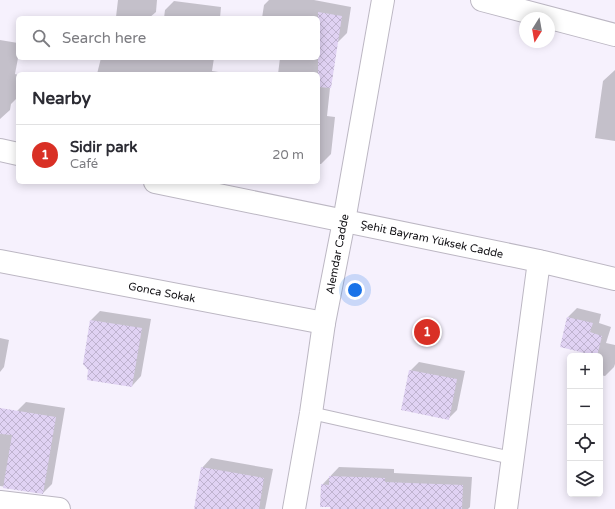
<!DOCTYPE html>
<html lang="en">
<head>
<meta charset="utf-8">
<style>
	body { margin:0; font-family:"Varela Round",sans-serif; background:#f7f7f7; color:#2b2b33 }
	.controls { position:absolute; right:12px; bottom:12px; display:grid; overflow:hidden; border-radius:6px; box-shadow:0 2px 10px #0003 }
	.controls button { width:36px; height:36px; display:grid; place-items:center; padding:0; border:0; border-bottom:1px solid #e1e1e2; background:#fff; color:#2b2b33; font:20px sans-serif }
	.compass { position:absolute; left:519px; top:12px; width:36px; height:36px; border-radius:50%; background:#fff; box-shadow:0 2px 10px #0003; rotate:191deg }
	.you { position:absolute; left:355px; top:290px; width:14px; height:14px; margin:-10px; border:3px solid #fff; border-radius:50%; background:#1a73e8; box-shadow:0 0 0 6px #1a73e833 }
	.badge { display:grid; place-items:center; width:26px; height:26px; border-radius:50%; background:#d93025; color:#fff; font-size:13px; font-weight:700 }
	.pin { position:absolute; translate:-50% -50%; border:2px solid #fff; box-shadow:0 1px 4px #0006 }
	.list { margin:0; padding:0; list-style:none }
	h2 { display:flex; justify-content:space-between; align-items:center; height:52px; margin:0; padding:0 16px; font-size:17px }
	h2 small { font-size:13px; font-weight:400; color:#7c7c81 }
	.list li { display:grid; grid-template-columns:26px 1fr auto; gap:12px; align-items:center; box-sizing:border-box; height:60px; padding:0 16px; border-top:1px solid #e1e1e2 }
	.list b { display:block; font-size:15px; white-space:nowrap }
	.list p { margin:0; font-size:13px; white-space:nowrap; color:#7c7c81 }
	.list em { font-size:13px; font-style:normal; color:#7c7c81 }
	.icon { flex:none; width:22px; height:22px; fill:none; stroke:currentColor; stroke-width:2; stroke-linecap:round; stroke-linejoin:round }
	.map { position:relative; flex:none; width:615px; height:509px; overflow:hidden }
	.search { position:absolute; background:#fff; box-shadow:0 2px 10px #0003; left:16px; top:16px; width:304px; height:44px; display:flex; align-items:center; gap:10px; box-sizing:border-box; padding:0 14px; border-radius:6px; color:#7c7c81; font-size:15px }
	.panel { position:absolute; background:#fff; box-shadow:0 2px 10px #0003; left:16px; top:72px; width:304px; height:112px; border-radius:6px }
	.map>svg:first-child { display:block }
	.shadow { fill:#0003 }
	.building { fill:url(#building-cross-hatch) }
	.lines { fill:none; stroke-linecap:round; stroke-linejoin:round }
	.service-casing { stroke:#bcb7c3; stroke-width:14 }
	.minor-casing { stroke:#bcb7c3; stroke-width:24 }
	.tertiary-casing { stroke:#bcb7c3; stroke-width:24 }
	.service { stroke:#fff; stroke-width:12 }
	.minor { stroke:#fff; stroke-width:22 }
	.tertiary { stroke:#fff; stroke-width:22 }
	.labels { text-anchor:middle; stroke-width:3; stroke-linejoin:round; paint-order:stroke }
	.street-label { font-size:11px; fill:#0f0e12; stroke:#fff }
</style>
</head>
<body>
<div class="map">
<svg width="615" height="509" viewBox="0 0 615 509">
	<defs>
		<pattern id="building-cross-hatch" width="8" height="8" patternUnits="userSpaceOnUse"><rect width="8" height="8" fill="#e0d2f3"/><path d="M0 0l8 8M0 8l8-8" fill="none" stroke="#bfb3cf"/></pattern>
	</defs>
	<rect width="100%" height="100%" fill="#f6f1fd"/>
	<path class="shadow" d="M 118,0 L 157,0 L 156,12 L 149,18 L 116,17 Z
		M 269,0 L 314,0 L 351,7 L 347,33 L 337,43 L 335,42 L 327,116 L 335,117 L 331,154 L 321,164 L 318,164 L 318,74 L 278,74 L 280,58 L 318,58 L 318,18 L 262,18 L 264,5 Z
		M 174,1 L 221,7 L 220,18 L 164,18 L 165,10 Z
		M 0,40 L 18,43 L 18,58 L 15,74 L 18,75 L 18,97 L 11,104 L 10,110 L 0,119 Z
		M 101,58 L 152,58 L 158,59 L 158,58 L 214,58 L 212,71 L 232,74 L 97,74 Z
		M 615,70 L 615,141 L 595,138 L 603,81 Z
		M 577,308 L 601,314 L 599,323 L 611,327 L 606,343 L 615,345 L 615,364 L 614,367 L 605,376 L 600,375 L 600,356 L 584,356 L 584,352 L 568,317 Z
		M 100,311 L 151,319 L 141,376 L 132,386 L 84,363 L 91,320 Z
		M 0,338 L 9,340 L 4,367 L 0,372 Z
		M 419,362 L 465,371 L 457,410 L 448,419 L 410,371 Z
		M 26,402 L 65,408 L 52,484 L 43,493 L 0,486 L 0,416 L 17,411 Z
		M 211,458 L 273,469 L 265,509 L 195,509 L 202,468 Z
		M 339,467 L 394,469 L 394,473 L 472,477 L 470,507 L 468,509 L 331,509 L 331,506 L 322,485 Z"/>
	<path class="building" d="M 318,12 L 342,16 L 331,88 L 318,87 Z
		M 567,317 L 593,323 L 590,332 L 602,336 L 597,356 L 560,347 Z
		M 90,320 L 142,328 L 132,387 L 87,380 L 88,370 L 83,364 Z
		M 409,370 L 457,379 L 449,420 L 401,410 Z
		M 0,408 L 56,417 L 43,494 L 3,488 L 12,435 L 0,434 Z
		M 201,467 L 264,478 L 259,509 L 194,509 Z
		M 329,476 L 385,478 L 385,482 L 463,485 L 462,509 L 330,509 L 330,507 L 320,507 L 321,484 L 329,485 Z"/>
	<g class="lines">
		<defs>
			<path id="service" d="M 311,413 L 512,458"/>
			<path id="minor" d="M 482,0 L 615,35
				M 0,150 L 18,154
				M 155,182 L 539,261 L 615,279
				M 0,261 L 324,323
				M 0,502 L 59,509
				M 506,509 L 539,261"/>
			<path id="tertiary" d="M 294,509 L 311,413 L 324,323 L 344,221 L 383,0"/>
		</defs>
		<use href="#service" class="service-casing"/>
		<use href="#minor" class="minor-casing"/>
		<use href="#tertiary" class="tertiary-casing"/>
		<use href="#service" class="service"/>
		<use href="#minor" class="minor"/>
		<use href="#tertiary" class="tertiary"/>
	</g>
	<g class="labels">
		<g class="street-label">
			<text transform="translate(432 239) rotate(12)" y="4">Şehit Bayram Yüksek Cadde</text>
			<text transform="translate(337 254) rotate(-79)" y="4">Alemdar Cadde</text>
			<text transform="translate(162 292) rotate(11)" y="4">Gonca Sokak</text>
		</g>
	</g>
</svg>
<div class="controls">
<button>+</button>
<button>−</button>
<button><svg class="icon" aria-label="locate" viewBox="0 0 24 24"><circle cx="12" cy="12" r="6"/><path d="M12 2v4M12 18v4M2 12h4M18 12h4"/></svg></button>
<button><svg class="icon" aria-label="layers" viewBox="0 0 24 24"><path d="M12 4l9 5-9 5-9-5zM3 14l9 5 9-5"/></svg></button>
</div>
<svg class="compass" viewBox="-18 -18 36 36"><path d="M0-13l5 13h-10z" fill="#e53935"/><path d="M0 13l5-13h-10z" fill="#7c7c81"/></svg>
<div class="you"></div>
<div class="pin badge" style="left:427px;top:332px">1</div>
<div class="search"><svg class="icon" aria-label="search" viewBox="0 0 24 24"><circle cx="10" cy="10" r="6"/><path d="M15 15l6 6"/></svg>Search here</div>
<section class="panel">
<h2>Nearby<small></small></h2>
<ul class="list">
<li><span class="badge">1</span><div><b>Sidir park</b><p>Café</p></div><em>20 m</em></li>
</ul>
</section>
</div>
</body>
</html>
